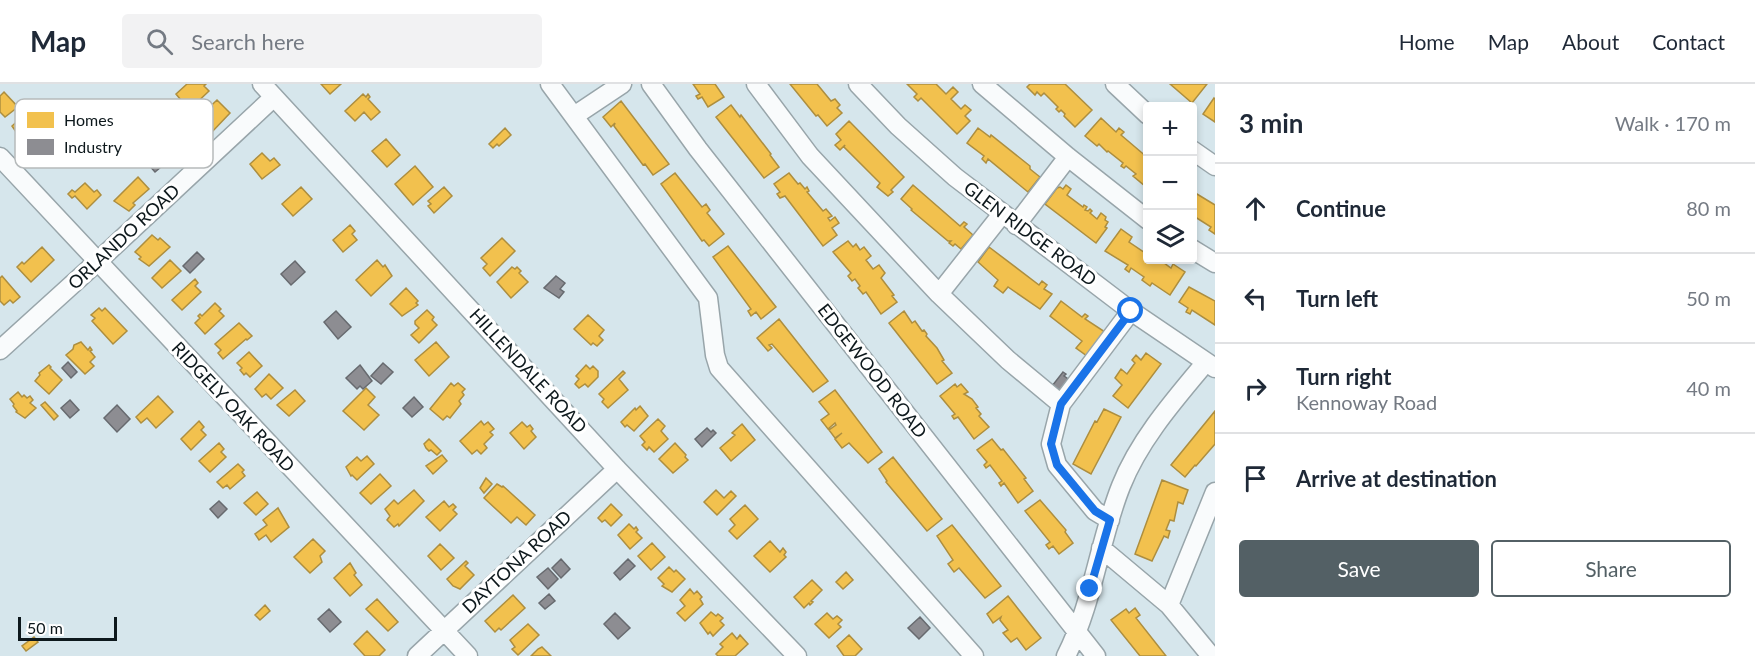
<!DOCTYPE html>
<html lang="en">
<head>
<meta charset="utf-8">
<style>
	body { margin:0; font-family:Lato,sans-serif; background:#f2f2f3; color:#1f2937 }
	.controls { position:absolute; right:18px; top:18px; display:grid; overflow:hidden; border-radius:6px; box-shadow:0 3px 9px #0003 }
	.controls button { width:54px; height:54px; display:grid; place-items:center; padding:0; border:0; border-bottom:2px solid #e0e1e3; background:#fff; color:#1f2937; font:30px sans-serif }
	.scale { position:absolute; left:18px; bottom:15px; width:99px; box-sizing:border-box; padding-left:6px; border:3px solid #0d181c; border-top:0; font-size:16px; line-height:21px; white-space:nowrap; color:#0d181c; -webkit-text-stroke:4px #fff; paint-order:stroke }
	.stop { position:absolute; width:18px; height:18px; margin:-14px; border:4px solid #1a73e8; border-radius:50%; background:#fff }
	.stop.end { background:#1a73e8; border-color:#fff; box-shadow:0 2px 6px #0008 }
	.list { margin:0; padding:0; list-style:none }
	h2 { display:flex; justify-content:space-between; align-items:center; height:78px; margin:0; padding:0 24px; font-size:26px }
	h2 small { font-size:20px; font-weight:400; color:#747a83 }
	.list li { display:grid; grid-template-columns:39px 1fr auto; gap:18px; align-items:center; box-sizing:border-box; height:90px; padding:0 24px; border-top:2px solid #e0e1e3 }
	.list b { display:block; font-size:22px; white-space:nowrap }
	.list p { margin:0; font-size:20px; white-space:nowrap; color:#747a83 }
	.list em { font-size:20px; font-style:normal; color:#747a83 }
	.actions { display:flex; gap:12px; padding:18px 24px }
	.actions a { flex:1; padding:14px 0; border:2px solid #536065; border-radius:6px; text-align:center; font-size:21px; color:#536065 }
	.actions .main { background:#536065; color:#fff }
	.icon { flex:none; width:33px; height:33px; fill:none; stroke:currentColor; stroke-width:2; stroke-linecap:round; stroke-linejoin:round }
	.map { position:relative; flex:none; width:1215px; height:572px; overflow:hidden }
	header { display:flex; align-items:center; gap:36px; box-sizing:border-box; height:84px; padding:0 30px; background:#fff; border-bottom:2px solid #e0e1e3 }
	header strong { font-size:28px }
	nav { display:flex; gap:33px; margin-inline-start:auto; font-size:21px }
	.search { width:420px; height:54px; background:#f2f2f3; display:flex; align-items:center; gap:15px; box-sizing:border-box; padding:0 21px; border-radius:6px; color:#747a83; font-size:22px }
	main { display:flex }
	aside { flex:1; background:#fff }
	.map>svg:first-child { display:block }
	.homes { fill:#f2c14e; stroke:#ad8e3f; stroke-width:1.5 }
	.industry { fill:#8d8d92; stroke:#676a6f; stroke-width:1.5 }
	.lines { fill:none; stroke-linecap:round; stroke-linejoin:round }
	.minor-casing { stroke:#98a5aa; stroke-width:21 }
	.minor { stroke:#f9fbfc; stroke-width:18 }
	.route { stroke:#1a73e8; stroke-width:8 }
	.labels { text-anchor:middle; stroke-width:6; stroke-linejoin:round; paint-order:stroke }
	.street-label { font-size:18px; fill:#0d181c; stroke:#fff }
	.key { fill:#fff; stroke:#b6babb; stroke-width:1.5 }
	.key-label { font-size:16px; fill:#0d181c }
</style>
</head>
<body>
<header>
<strong>Map</strong>
<div class="search"><svg class="icon" aria-label="search" viewBox="0 0 24 24"><circle cx="10" cy="10" r="6"/><path d="M15 15l6 6"/></svg>Search here</div>
<nav><a>Home</a><a>Map</a><a>About</a><a>Contact</a></nav>
</header>
<main>
<div class="map">
<svg width="1215" height="572" viewBox="0 0 1215 572">
	<rect width="100%" height="100%" fill="#d6e6ec"/>
	<path class="homes" d="M 187,0 L 206,0 L 204,2 L 209,7 L 189,26 L 176,10 Z
		M 321,0 L 341,0 L 330,10 Z
		M 693,0 L 715,0 L 724,13 L 708,23 L 702,13 L 698,15 L 696,12 L 700,10 Z
		M 790,0 L 817,0 L 831,17 L 835,15 L 840,21 L 837,24 L 842,29 L 827,42 L 818,31 L 816,32 Z
		M 907,0 L 936,0 L 946,10 L 953,3 L 958,8 L 951,15 L 961,25 L 965,21 L 971,26 L 965,32 L 970,37 L 957,50 L 921,14 L 918,17 L 914,13 L 917,10 Z
		M 1030,0 L 1065,0 L 1092,26 L 1075,43 L 1064,32 L 1065,30 L 1061,26 L 1059,28 L 1056,25 L 1058,23 L 1044,9 L 1041,12 L 1037,8 L 1035,11 L 1027,3 Z
		M 1170,0 L 1207,0 L 1192,19 Z
		M 4,8 L 18,23 L 5,33 L 0,28 L 0,12 Z
		M 363,10 L 366,13 L 368,10 L 370,13 L 368,15 L 380,28 L 371,36 L 364,28 L 355,37 L 345,27 Z
		M 1214,14 L 1215,15 L 1215,38 L 1203,30 Z
		M 217,16 L 230,29 L 212,48 L 198,34 Z
		M 621,17 L 669,80 L 653,91 L 645,80 L 643,81 L 614,42 L 615,39 L 611,43 L 603,33 Z
		M 731,21 L 740,33 L 741,31 L 771,70 L 770,71 L 779,83 L 764,94 L 716,33 Z
		M 25,30 L 28,33 L 32,30 L 35,33 L 31,37 L 39,45 L 25,55 L 21,50 L 19,52 L 12,42 Z
		M 1101,34 L 1116,48 L 1119,44 L 1124,48 L 1121,51 L 1148,74 L 1148,100 L 1145,102 L 1133,92 L 1136,90 L 1126,82 L 1124,84 L 1121,82 L 1123,79 L 1108,67 L 1107,68 L 1099,60 L 1097,62 L 1085,52 Z
		M 849,37 L 904,93 L 891,106 L 893,108 L 888,112 L 877,103 L 880,99 L 844,63 L 845,61 L 840,66 L 835,61 L 841,56 L 836,50 Z
		M 505,44 L 511,51 L 499,62 L 497,60 L 493,64 L 489,60 Z
		M 978,44 L 990,53 L 991,51 L 1030,82 L 1030,85 L 1040,93 L 1028,108 L 988,75 L 986,79 L 982,75 L 984,72 L 967,59 Z
		M 386,55 L 400,71 L 387,83 L 372,67 Z
		M 262,69 L 270,77 L 274,74 L 280,81 L 262,95 L 250,80 Z
		M 415,82 L 433,103 L 413,121 L 395,100 Z
		M 675,89 L 702,123 L 706,120 L 710,126 L 707,129 L 724,150 L 709,162 L 704,156 L 702,157 L 661,100 Z
		M 789,89 L 798,100 L 800,99 L 805,105 L 807,103 L 809,107 L 807,108 L 823,127 L 826,125 L 832,132 L 828,134 L 830,137 L 835,133 L 839,139 L 832,144 L 837,151 L 823,162 L 785,112 L 780,114 L 777,110 L 780,108 L 774,100 Z
		M 138,93 L 149,105 L 133,119 L 135,121 L 129,127 L 114,117 Z
		M 85,99 L 94,108 L 97,106 L 101,111 L 87,125 L 75,112 L 72,114 L 68,110 L 72,106 L 75,108 Z
		M 913,101 L 960,142 L 964,138 L 967,140 L 964,143 L 973,151 L 961,165 L 955,160 L 953,162 L 949,159 L 951,157 L 948,157 L 911,126 L 912,125 L 901,115 Z
		M 1066,101 L 1071,105 L 1067,111 L 1083,123 L 1084,121 L 1087,123 L 1085,126 L 1088,127 L 1090,125 L 1092,127 L 1090,129 L 1097,135 L 1101,129 L 1106,133 L 1105,136 L 1108,138 L 1105,143 L 1107,144 L 1096,159 L 1045,120 L 1057,104 L 1060,103 L 1063,105 Z
		M 301,103 L 312,115 L 293,132 L 282,120 Z
		M 444,103 L 452,112 L 434,129 L 428,122 L 431,120 L 428,117 Z
		M 1192,107 L 1215,121 L 1215,150 L 1209,146 L 1211,143 L 1192,131 Z
		M 350,141 L 355,147 L 352,150 L 357,156 L 343,168 L 333,156 Z
		M 1121,145 L 1132,153 L 1129,158 L 1148,171 L 1148,176 L 1154,176 L 1159,179 L 1160,176 L 1171,184 L 1173,180 L 1185,188 L 1170,211 L 1152,199 L 1150,202 L 1142,196 L 1144,193 L 1131,184 L 1129,188 L 1125,185 L 1128,181 L 1105,167 Z
		M 152,151 L 158,156 L 160,154 L 170,163 L 149,182 L 139,175 L 141,173 L 135,168 Z
		M 502,154 L 515,167 L 490,192 L 483,184 L 487,180 L 481,174 Z
		M 848,157 L 853,163 L 856,160 L 860,166 L 864,163 L 871,172 L 866,176 L 873,185 L 879,181 L 885,189 L 881,194 L 894,211 L 892,212 L 897,218 L 881,230 L 866,208 L 863,210 L 858,204 L 860,202 L 855,195 L 852,197 L 848,192 L 851,189 L 833,168 Z
		M 728,162 L 776,223 L 761,235 L 756,228 L 751,232 L 748,227 L 751,225 L 713,173 Z
		M 42,163 L 54,176 L 31,198 L 17,183 L 22,178 L 24,180 Z
		M 989,163 L 1039,201 L 1042,197 L 1047,201 L 1044,205 L 1052,210 L 1040,225 L 1008,203 L 1003,209 L 994,202 L 998,196 L 978,178 Z
		M 170,176 L 181,187 L 162,204 L 152,194 Z
		M 377,176 L 383,183 L 385,181 L 392,192 L 371,212 L 356,196 Z
		M 512,183 L 515,185 L 517,183 L 521,187 L 519,189 L 528,198 L 511,214 L 497,198 Z
		M 2,192 L 20,213 L 13,219 L 10,216 L 4,221 L 0,217 L 0,194 Z
		M 195,195 L 198,199 L 195,202 L 201,208 L 182,226 L 172,216 Z
		M 1189,203 L 1215,217 L 1215,241 L 1192,226 L 1190,230 L 1186,228 L 1188,224 L 1179,218 Z
		M 406,204 L 418,217 L 416,219 L 418,221 L 402,232 L 390,220 Z
		M 1061,217 L 1082,233 L 1085,230 L 1088,232 L 1085,235 L 1105,248 L 1087,272 L 1076,264 L 1082,257 L 1050,232 Z
		M 215,219 L 221,225 L 219,227 L 224,232 L 205,250 L 195,239 L 200,234 L 198,232 L 200,230 L 202,232 Z
		M 99,224 L 102,227 L 105,224 L 127,247 L 113,260 L 92,237 L 95,234 L 91,231 Z
		M 427,226 L 434,233 L 432,236 L 437,241 L 419,259 L 411,251 L 419,244 L 415,240 L 415,237 Z
		M 904,227 L 912,239 L 915,237 L 922,247 L 924,246 L 927,250 L 926,252 L 937,264 L 944,276 L 942,277 L 952,289 L 937,300 L 889,239 Z
		M 588,231 L 604,246 L 599,252 L 603,256 L 597,262 L 593,259 L 591,261 L 574,245 Z
		M 779,235 L 828,297 L 813,308 L 772,260 L 769,261 L 772,264 L 768,267 L 757,254 Z
		M 239,239 L 252,252 L 247,256 L 246,255 L 223,275 L 218,269 L 221,266 L 215,260 Z
		M 81,258 L 88,266 L 90,263 L 92,266 L 90,267 L 95,273 L 90,278 L 94,282 L 85,290 L 66,271 L 73,265 L 74,261 Z
		M 436,258 L 449,273 L 429,292 L 415,276 Z
		M 249,268 L 262,282 L 250,293 L 246,289 L 244,291 L 240,286 L 242,284 L 237,279 Z
		M 1146,269 L 1161,280 L 1128,324 L 1113,312 L 1122,301 L 1115,294 L 1121,285 L 1127,290 L 1135,279 L 1132,276 L 1136,271 L 1141,276 Z
		M 49,281 L 51,283 L 50,284 L 62,296 L 49,310 L 35,297 L 40,291 L 39,289 Z
		M 586,281 L 590,285 L 593,282 L 598,287 L 598,293 L 588,303 L 585,300 L 579,304 L 575,300 L 579,295 L 576,292 Z
		M 623,287 L 625,289 L 619,295 L 628,306 L 608,324 L 602,318 L 604,315 L 599,310 Z
		M 269,290 L 283,304 L 271,315 L 266,310 L 262,313 L 255,305 Z
		M 451,299 L 454,302 L 458,299 L 465,305 L 462,308 L 464,311 L 459,317 L 461,320 L 450,334 L 447,332 L 443,336 L 430,325 Z
		M 955,300 L 957,303 L 961,300 L 968,308 L 964,310 L 972,315 L 978,323 L 976,324 L 981,330 L 979,332 L 989,343 L 974,355 L 958,333 L 954,335 L 952,332 L 955,330 L 940,312 Z
		M 366,304 L 375,313 L 368,321 L 379,331 L 364,346 L 343,327 Z
		M 295,306 L 305,317 L 289,332 L 277,321 Z
		M 835,306 L 882,368 L 868,379 L 849,359 L 842,364 L 835,355 L 842,349 L 835,354 L 829,346 L 836,341 L 835,339 L 828,345 L 821,336 L 829,330 L 819,318 Z
		M 18,308 L 22,313 L 24,311 L 27,314 L 30,312 L 33,316 L 30,319 L 36,324 L 25,334 L 16,328 L 17,327 L 13,322 L 14,320 L 10,315 Z
		M 158,312 L 173,328 L 156,344 L 147,334 L 141,339 L 136,333 Z
		M 45,318 L 58,332 L 54,336 L 41,321 Z
		M 640,322 L 648,332 L 634,347 L 627,341 L 625,343 L 621,338 L 635,324 L 636,326 Z
		M 1104,325 L 1121,333 L 1091,390 L 1073,380 L 1095,337 L 1097,338 Z
		M 1215,327 L 1215,360 L 1196,382 L 1195,381 L 1185,393 L 1171,381 Z
		M 658,335 L 665,342 L 661,347 L 668,355 L 654,368 L 649,363 L 647,366 L 642,361 L 645,358 L 640,352 Z
		M 199,337 L 204,343 L 201,346 L 206,351 L 191,366 L 181,355 Z
		M 481,337 L 484,341 L 488,338 L 494,345 L 490,348 L 493,351 L 484,360 L 487,364 L 481,370 L 477,366 L 472,370 L 460,357 Z
		M 522,338 L 527,343 L 530,341 L 533,345 L 531,347 L 536,353 L 524,365 L 510,349 Z
		M 742,340 L 755,356 L 731,377 L 720,364 L 735,351 L 732,349 Z
		M 429,355 L 441,367 L 437,371 L 431,366 L 429,367 L 426,364 L 424,360 Z
		M 992,355 L 1001,366 L 1003,365 L 1026,394 L 1024,395 L 1033,407 L 1018,419 L 1004,399 L 1001,402 L 999,399 L 1002,397 L 990,381 L 986,384 L 984,381 L 987,378 L 977,366 Z
		M 219,359 L 224,365 L 221,368 L 226,373 L 210,388 L 199,377 Z
		M 675,359 L 686,371 L 685,373 L 688,376 L 673,389 L 659,375 Z
		M 442,371 L 447,377 L 433,390 L 426,382 Z
		M 367,372 L 374,380 L 357,396 L 352,391 L 351,392 L 346,383 L 357,373 L 361,377 Z
		M 893,373 L 942,435 L 927,447 L 886,398 L 887,397 L 879,385 Z
		M 238,380 L 244,386 L 242,388 L 245,392 L 230,405 L 227,401 L 223,404 L 217,398 Z
		M 380,390 L 391,402 L 371,420 L 360,409 Z
		M 486,394 L 492,400 L 484,409 L 480,404 Z
		M 1162,396 L 1188,406 L 1183,420 L 1178,418 L 1174,437 L 1170,436 L 1166,446 L 1170,447 L 1168,454 L 1164,452 L 1152,477 L 1135,470 Z
		M 497,400 L 502,403 L 503,402 L 535,431 L 526,441 L 517,433 L 511,439 L 484,414 Z
		M 414,406 L 424,417 L 399,442 L 398,440 L 394,443 L 387,436 L 390,432 L 385,425 L 394,416 L 398,420 Z
		M 716,406 L 724,414 L 731,407 L 736,412 L 717,431 L 704,418 Z
		M 257,408 L 268,420 L 256,431 L 244,419 Z
		M 1040,416 L 1066,446 L 1065,448 L 1073,459 L 1059,470 L 1053,462 L 1049,465 L 1046,461 L 1050,458 L 1025,427 Z
		M 444,417 L 449,423 L 453,420 L 456,423 L 453,426 L 457,430 L 440,447 L 426,433 Z
		M 611,420 L 622,431 L 611,442 L 605,436 L 602,438 L 598,434 Z
		M 745,421 L 758,435 L 737,455 L 729,447 L 735,441 L 730,435 Z
		M 278,424 L 289,443 L 271,458 L 266,451 L 259,456 L 255,450 L 267,441 L 263,436 Z
		M 629,440 L 634,445 L 636,443 L 638,446 L 636,448 L 642,454 L 630,465 L 618,451 Z
		M 952,441 L 1001,502 L 985,514 L 959,484 L 954,488 L 948,480 L 953,476 L 937,452 Z
		M 313,455 L 325,467 L 320,472 L 322,478 L 310,489 L 294,473 Z
		M 770,457 L 780,468 L 783,464 L 786,468 L 784,471 L 786,473 L 770,488 L 754,472 Z
		M 652,459 L 665,473 L 651,486 L 638,472 Z
		M 440,460 L 454,474 L 441,486 L 428,472 Z
		M 466,477 L 468,479 L 465,482 L 474,491 L 460,505 L 453,502 L 447,495 Z
		M 350,479 L 356,489 L 354,491 L 362,501 L 350,512 L 334,494 Z
		M 669,483 L 674,488 L 676,486 L 685,495 L 672,508 L 662,502 L 664,500 L 658,494 Z
		M 846,488 L 853,496 L 843,505 L 836,498 Z
		M 812,496 L 822,506 L 811,517 L 813,518 L 810,521 L 809,519 L 804,524 L 794,513 Z
		M 690,505 L 694,510 L 697,507 L 702,513 L 700,515 L 703,520 L 685,537 L 677,529 L 685,522 L 680,516 Z
		M 513,511 L 525,524 L 501,546 L 499,544 L 495,548 L 485,537 Z
		M 1008,512 L 1041,554 L 1026,566 L 1017,554 L 1011,558 L 1003,549 L 1008,546 L 1000,536 L 1001,533 L 993,539 L 987,530 Z
		M 377,515 L 398,538 L 388,547 L 366,525 Z
		M 265,521 L 270,527 L 260,536 L 255,531 Z
		M 1135,524 L 1140,531 L 1136,534 L 1166,572 L 1140,572 L 1111,536 L 1126,525 L 1129,529 Z
		M 711,528 L 716,532 L 718,530 L 723,534 L 720,537 L 724,541 L 713,552 L 710,548 L 708,550 L 700,539 Z
		M 827,529 L 833,535 L 837,532 L 842,536 L 838,540 L 841,543 L 829,554 L 815,540 Z
		M 528,540 L 539,551 L 518,571 L 512,565 L 515,563 L 510,556 Z
		M 367,547 L 385,566 L 379,572 L 365,572 L 354,560 Z
		M 732,549 L 737,555 L 740,551 L 748,560 L 735,572 L 718,572 L 716,570 L 723,563 L 720,560 Z
		M 849,551 L 862,565 L 855,572 L 844,572 L 837,562 Z
		M 34,553 L 38,558 L 26,567 L 22,562 Z
		M 542,563 L 551,572 L 531,572 L 538,565 Z"/>
	<path class="industry" d="M 159,69 L 167,78 L 155,88 L 147,79 Z
		M 197,168 L 204,175 L 190,189 L 183,182 Z
		M 295,177 L 305,188 L 291,201 L 281,190 Z
		M 556,192 L 565,199 L 560,205 L 564,208 L 559,214 L 544,204 Z
		M 336,227 L 351,243 L 338,255 L 324,238 Z
		M 68,278 L 77,288 L 71,294 L 62,284 Z
		M 383,279 L 393,288 L 381,300 L 371,292 Z
		M 360,281 L 372,297 L 363,305 L 360,302 L 357,305 L 346,294 Z
		M 1063,288 L 1066,290 L 1064,292 L 1071,297 L 1062,309 L 1052,302 Z
		M 414,313 L 423,323 L 412,333 L 403,324 Z
		M 70,316 L 79,326 L 70,334 L 61,324 Z
		M 117,321 L 130,335 L 117,348 L 104,334 Z
		M 707,344 L 711,348 L 713,346 L 716,349 L 702,363 L 695,355 Z
		M 219,417 L 227,425 L 218,434 L 210,425 Z
		M 561,475 L 570,485 L 561,494 L 552,484 Z
		M 628,475 L 635,482 L 620,496 L 614,489 Z
		M 548,484 L 558,495 L 548,505 L 537,493 Z
		M 549,510 L 555,517 L 545,525 L 539,519 Z
		M 329,525 L 341,538 L 330,548 L 318,535 Z
		M 615,529 L 630,544 L 618,555 L 604,540 Z
		M 920,533 L 930,544 L 919,555 L 908,544 Z"/>
	<g class="lines">
		<defs>
			<path id="minor" d="M 262,0 L 617,385 L 797,572
				M 550,0 L 708,214 L 715,271 L 719,284 L 974,572
				M 651,0 L 698,65 L 1096,572
				M 756,0 L 810,72 L 939,210 L 1008,276 L 1061,320
				M 858,0 L 898,42 L 955,93 L 1131,227 L 1215,284
				M 982,0 L 1068,73 L 1148,136
				M 1115,0 L 1148,31
				M 574,32 L 622,0
				M 1192,66 L 1215,82
				M 0,73 L 468,572
				M 1016,141 L 1068,73
				M 1192,165 L 1215,179
				M 939,210 L 1002,130
				M 0,266 L 97,178 L 274,13
				M 1110,436 L 1095,427 L 1057,381 L 1051,360 L 1061,320 L 1131,227
				M 1101,464 L 1169,521 L 1211,572
				M 1169,521 L 1215,408
				M 417,572 L 617,385
				M 1066,572 C 1093,519 1099,457 1121,402 C 1139,356 1175,315 1206,278"/>
		</defs>
		<use href="#minor" class="minor-casing"/>
		<use href="#minor" class="minor"/>
	</g>
	<g class="lines">
		<path class="route" d="M 1090,505 L 1110,436 L 1095,427 L 1057,381 L 1051,360 L 1061,320 L 1131,227"/>
	</g>
	<g class="labels">
		<g class="street-label">
			<text transform="translate(1030 150) rotate(37)" y="6">GLEN RIDGE ROAD</text>
			<text transform="translate(124 153) rotate(-43)" y="6">ORLANDO ROAD</text>
			<text transform="translate(528 287) rotate(47)" y="6">HILLENDALE ROAD</text>
			<text transform="translate(872 287) rotate(52)" y="6">EDGEWOOD ROAD</text>
			<text transform="translate(233 323) rotate(47)" y="6">RIDGELY OAK ROAD</text>
			<text transform="translate(517 478) rotate(-43)" y="6">DAYTONA ROAD</text>
		</g>
	</g>
	<rect x="15" y="15" width="198" height="69" rx="9" class="key"/>
	<rect x="27" y="28" width="27" height="16" fill="#f2c14e"/>
	<rect x="27" y="55" width="27" height="16" fill="#8d8d92"/>
	<g class="key-label">
		<text x="64" y="42">Homes</text>
		<text x="64" y="69">Industry</text>
	</g>
</svg>
<div class="controls">
<button>+</button>
<button>−</button>
<button><svg class="icon" aria-label="layers" viewBox="0 0 24 24"><path d="M12 4l9 5-9 5-9-5zM3 14l9 5 9-5"/></svg></button>
</div>
<div class="scale">50 m</div>
<div class="stop" style="left:1131px;top:227px"></div>
<div class="stop end" style="left:1090px;top:505px"></div>
</div>
<aside>
<h2>3 min<small>Walk · 170 m</small></h2>
<ul class="list">
<li><svg class="icon" aria-label="ahead" viewBox="0 0 24 24"><path d="M12 20V5M6 11l6-6 6 6"/></svg><div><b>Continue</b></div><em>80 m</em></li>
<li><svg class="icon" aria-label="left" viewBox="0 0 24 24"><path d="M17 20v-9H6M10 6l-5 5 5 5"/></svg><div><b>Turn left</b></div><em>50 m</em></li>
<li><svg class="icon" aria-label="right" viewBox="0 0 24 24"><path d="M7 20v-9h11M14 6l5 5-5 5"/></svg><div><b>Turn right</b><p>Kennoway Road</p></div><em>40 m</em></li>
<li><svg class="icon" aria-label="arrive" viewBox="0 0 24 24"><path d="M6 21V4h12l-3 4 3 4H6"/></svg><div><b>Arrive at destination</b></div></li>
</ul>
<div class="actions"><a class="main">Save</a><a>Share</a></div>
</aside>
</main>
</body>
</html>
